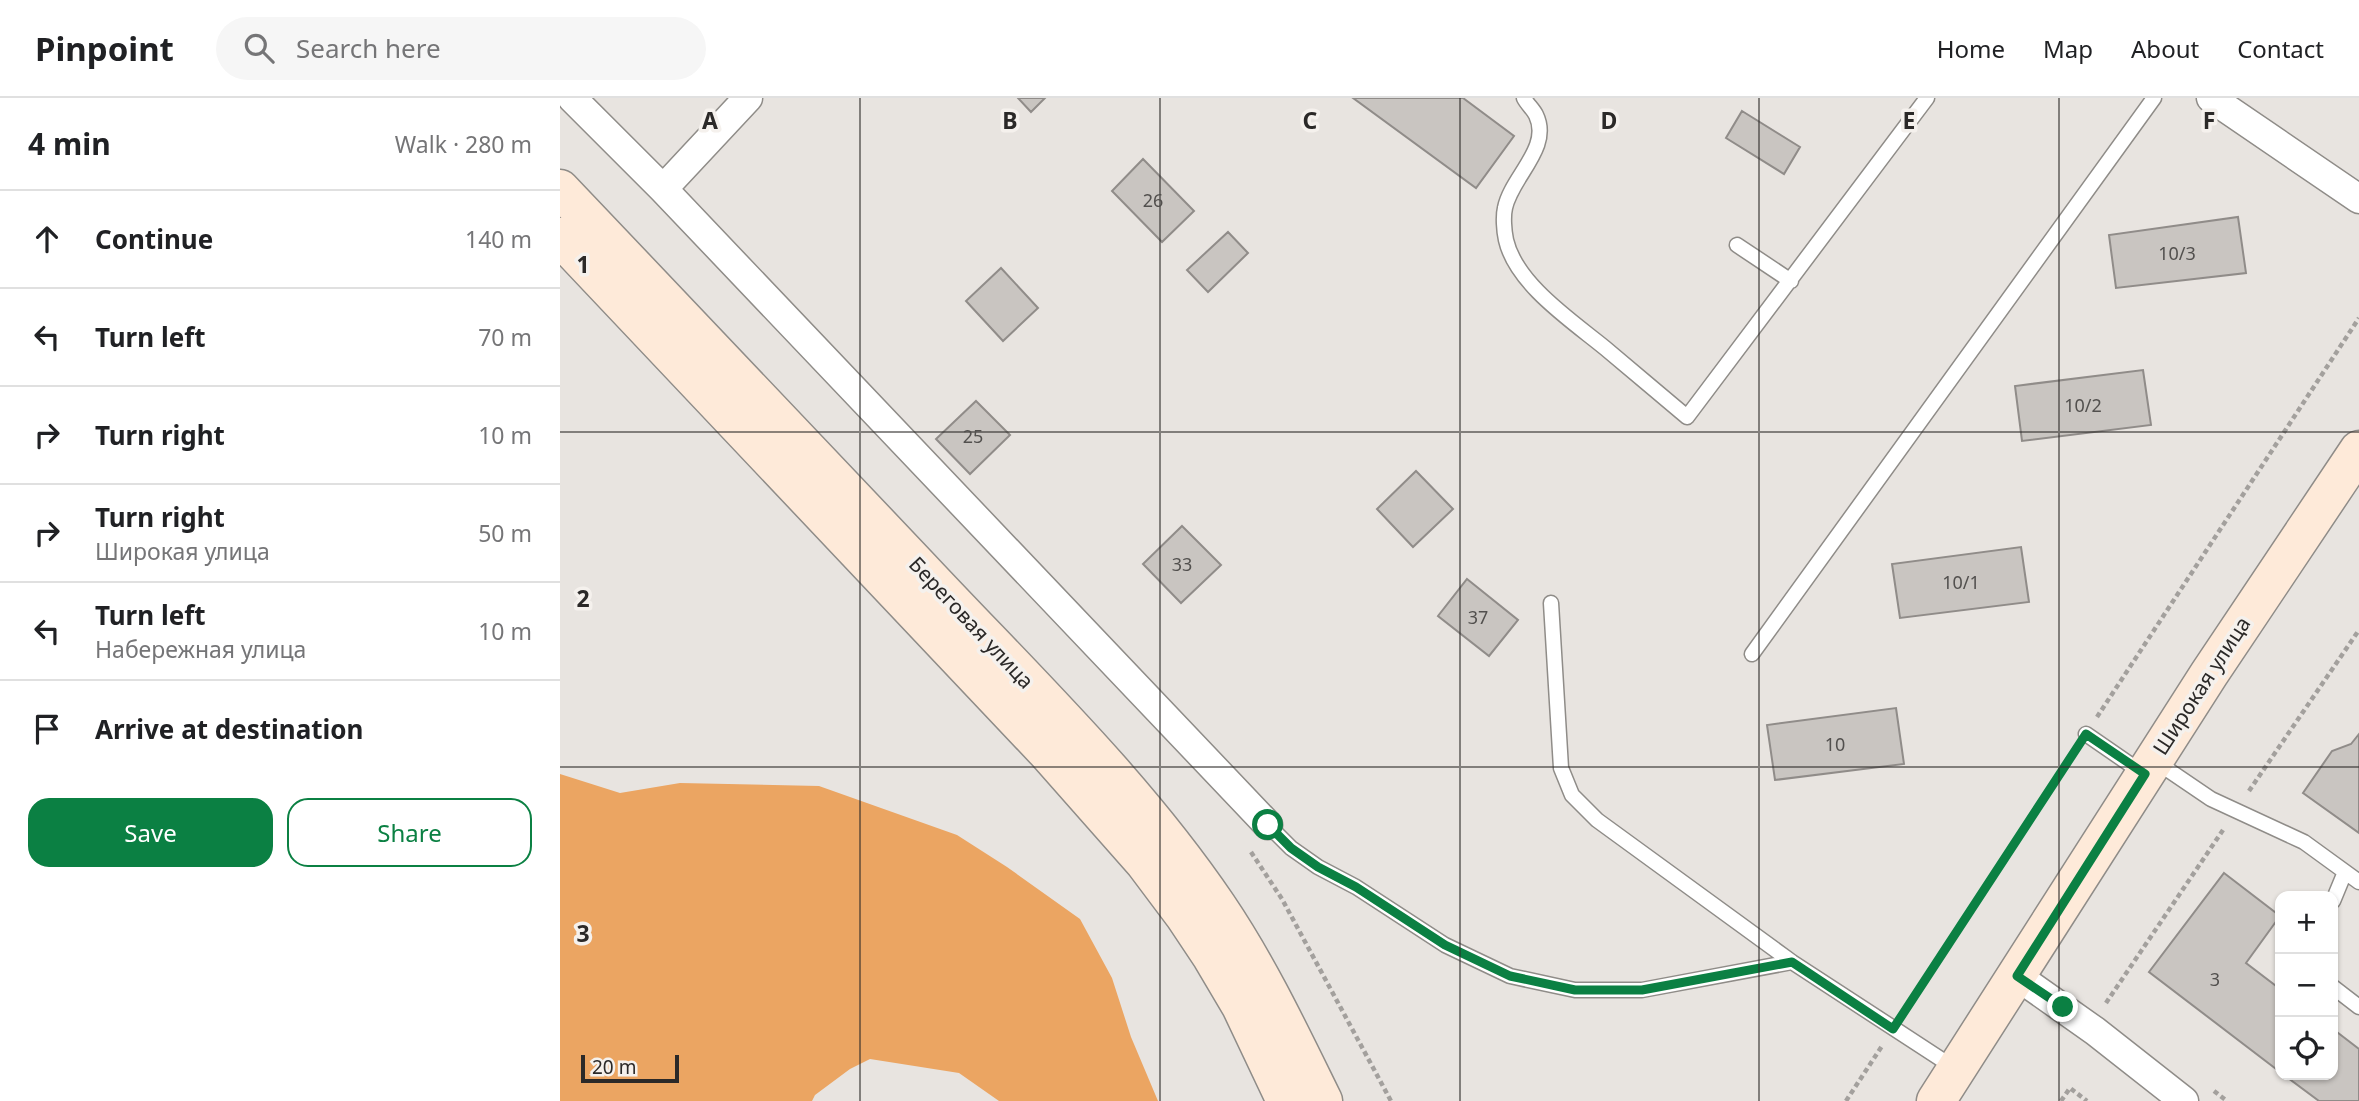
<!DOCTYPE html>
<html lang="en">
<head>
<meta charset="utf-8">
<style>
	body { margin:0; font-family:"Noto Sans",sans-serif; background:#f6f6f6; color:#202124 }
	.controls { position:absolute; right:21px; bottom:21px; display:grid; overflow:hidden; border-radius:14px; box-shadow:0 2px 5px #0004 }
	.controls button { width:63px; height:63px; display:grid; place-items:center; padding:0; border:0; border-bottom:2px solid #e0e0e0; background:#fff; color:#202124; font:35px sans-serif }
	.scale { position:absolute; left:21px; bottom:18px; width:98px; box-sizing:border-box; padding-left:7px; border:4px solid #2b2928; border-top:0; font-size:19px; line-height:24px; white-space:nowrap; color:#2b2928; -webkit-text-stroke:5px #f5f1ed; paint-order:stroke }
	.stop { position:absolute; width:21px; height:21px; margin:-16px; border:5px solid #0b8043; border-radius:50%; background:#fff }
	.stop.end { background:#0b8043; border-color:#fff; box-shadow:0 2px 7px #0008 }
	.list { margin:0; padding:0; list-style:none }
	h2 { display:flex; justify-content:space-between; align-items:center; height:91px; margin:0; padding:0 28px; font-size:30px }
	h2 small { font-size:23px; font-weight:400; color:#757577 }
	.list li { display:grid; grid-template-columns:46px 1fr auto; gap:21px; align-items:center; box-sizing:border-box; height:98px; padding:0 28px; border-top:2px solid #e0e0e0 }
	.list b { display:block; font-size:26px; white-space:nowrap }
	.list p { margin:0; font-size:23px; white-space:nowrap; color:#757577 }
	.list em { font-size:23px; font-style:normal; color:#757577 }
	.actions { display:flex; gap:14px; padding:21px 28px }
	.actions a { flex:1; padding:16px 0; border:2px solid #0b8043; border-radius:21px; text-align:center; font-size:24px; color:#0b8043 }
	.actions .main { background:#0b8043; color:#fff }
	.icon { flex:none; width:38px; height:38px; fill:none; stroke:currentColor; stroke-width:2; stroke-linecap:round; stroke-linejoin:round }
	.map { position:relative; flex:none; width:1799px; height:1003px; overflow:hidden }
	header { display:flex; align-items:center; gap:42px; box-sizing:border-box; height:98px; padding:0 35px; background:#fff; border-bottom:2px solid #e0e0e0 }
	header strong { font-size:33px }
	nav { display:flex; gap:38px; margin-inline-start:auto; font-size:24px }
	.search { width:490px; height:63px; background:#f6f6f6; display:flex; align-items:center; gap:18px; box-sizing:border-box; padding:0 24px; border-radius:38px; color:#757577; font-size:26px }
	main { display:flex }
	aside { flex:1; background:#fff }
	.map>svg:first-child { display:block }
	.water { fill:#eba562 }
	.building { fill:#c9c5c1; stroke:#908c89; stroke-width:2 }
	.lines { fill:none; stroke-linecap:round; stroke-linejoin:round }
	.lane-casing { stroke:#8f8c88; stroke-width:17 }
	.street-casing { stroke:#8f8c88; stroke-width:31 }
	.secondary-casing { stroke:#8f8c88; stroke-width:41 }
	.path { stroke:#a3a09d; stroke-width:4.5; stroke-dasharray:5 3.5; stroke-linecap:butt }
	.lane { stroke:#fff; stroke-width:14 }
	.street { stroke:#fff; stroke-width:28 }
	.secondary { stroke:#feead9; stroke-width:38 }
	.route { stroke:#0b8043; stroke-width:9 }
	.grid { fill:none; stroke:#2b2928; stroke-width:2; stroke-opacity:0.55 }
	.labels { text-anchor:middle; stroke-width:7; stroke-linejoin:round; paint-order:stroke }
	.number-label { font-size:18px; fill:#52504e }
	.street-label { font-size:21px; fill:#2b2928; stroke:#f5f1ed }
	.grid-label { font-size:23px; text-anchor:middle; font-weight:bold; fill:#2b2928; stroke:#f5f1ed; stroke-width:7; stroke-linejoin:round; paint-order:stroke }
</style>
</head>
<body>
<header>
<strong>Pinpoint</strong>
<div class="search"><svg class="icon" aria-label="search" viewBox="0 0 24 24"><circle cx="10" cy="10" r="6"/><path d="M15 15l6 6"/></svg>Search here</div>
<nav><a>Home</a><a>Map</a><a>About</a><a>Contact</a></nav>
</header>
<main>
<aside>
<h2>4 min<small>Walk · 280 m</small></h2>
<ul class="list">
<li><svg class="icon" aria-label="ahead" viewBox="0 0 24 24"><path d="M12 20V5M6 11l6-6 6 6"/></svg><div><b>Continue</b></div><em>140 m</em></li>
<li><svg class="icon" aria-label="left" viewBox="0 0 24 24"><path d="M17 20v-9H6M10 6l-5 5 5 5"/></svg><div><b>Turn left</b></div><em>70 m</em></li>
<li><svg class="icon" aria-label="right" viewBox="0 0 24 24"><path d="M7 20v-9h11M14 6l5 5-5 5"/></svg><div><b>Turn right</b></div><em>10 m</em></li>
<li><svg class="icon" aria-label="right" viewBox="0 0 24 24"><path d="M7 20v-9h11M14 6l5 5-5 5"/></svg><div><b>Turn right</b><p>Широкая улица</p></div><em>50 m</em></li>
<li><svg class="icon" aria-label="left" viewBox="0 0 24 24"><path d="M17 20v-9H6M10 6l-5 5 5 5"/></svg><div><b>Turn left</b><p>Набережная улица</p></div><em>10 m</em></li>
<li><svg class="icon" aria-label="arrive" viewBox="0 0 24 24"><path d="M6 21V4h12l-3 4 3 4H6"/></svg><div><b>Arrive at destination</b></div></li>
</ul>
<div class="actions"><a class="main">Save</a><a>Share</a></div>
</aside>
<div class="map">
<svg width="1799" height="1003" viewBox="0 0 1799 1003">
	<rect width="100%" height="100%" fill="#e8e4e0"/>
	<path class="water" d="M 0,676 L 60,695 L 120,685 L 259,688 L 397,737 L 447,769 L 520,821 L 552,880 L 571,939 L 598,1003 L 439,1003 L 399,975 L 310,961 L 290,971 L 255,997 L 252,1003 L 0,1003 Z"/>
	<path class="building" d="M 458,0 L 485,0 L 471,14 Z
		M 793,0 L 903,0 L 954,38 L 916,90 Z
		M 1182,13 L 1240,49 L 1224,76 L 1166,40 Z
		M 583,61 L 634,113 L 602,144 L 552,93 Z
		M 1678,119 L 1686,175 L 1556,190 L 1549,137 Z
		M 668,134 L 688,155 L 648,194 L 627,172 Z
		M 441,170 L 478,210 L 443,243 L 406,203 Z
		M 1583,272 L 1591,327 L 1462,343 L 1455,288 Z
		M 416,303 L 450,337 L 410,376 L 376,341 Z
		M 856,373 L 893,411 L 853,449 L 817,411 Z
		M 622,428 L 661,467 L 621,505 L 583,466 Z
		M 1461,449 L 1469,504 L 1340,520 L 1332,466 Z
		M 907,481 L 958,522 L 929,558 L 878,518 Z
		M 1336,610 L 1344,666 L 1215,682 L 1207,627 Z
		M 1799,636 L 1799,735 L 1743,695 L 1772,653 L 1791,646 Z
		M 1664,775 L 1720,818 L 1686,865 L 1720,891 L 1720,974 L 1589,874 Z
		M 1773,931 L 1799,951 L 1799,1003 L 1759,1003 L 1724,977 L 1773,977 Z"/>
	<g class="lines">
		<defs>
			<path id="lane" d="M 964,0 C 967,6 973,11 976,17 C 992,50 951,79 945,110 C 943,118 944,133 946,142 C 956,186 1012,223 1045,250 C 1072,273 1100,296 1127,319 L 1367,0
				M 1177,147 L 1231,183
				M 991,505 L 1001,670 L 1012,697 L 1037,722 L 1232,864 L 1396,971
				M 1192,556 L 1594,0
				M 1526,636 L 1584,676
				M 1595,663 L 1651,701 L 1744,744 L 1799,784
				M 708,727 L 731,750 L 758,769 L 796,789 L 885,847 L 950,878 L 1015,892 L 1082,892 L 1232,864
				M 1773,803 L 1785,774
				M 1773,889 L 1799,909"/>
			<path id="street" d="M 12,0 L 103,91 L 708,727
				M 1651,0 L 1799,101
				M 103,91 L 188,0
				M 1457,878 L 1535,933 L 1624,1003"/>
			<path id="secondary" d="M 0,91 C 120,217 240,343 360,470 C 462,579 573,684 657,808 C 699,870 730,936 763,1003
				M 0,139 L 487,654 L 585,765 L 624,817 L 652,859 L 681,908 L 726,1003
				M 1376,1003 L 1649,576 L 1799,352"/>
		</defs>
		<use href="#lane" class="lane-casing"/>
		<use href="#street" class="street-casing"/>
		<use href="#secondary" class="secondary-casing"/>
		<path class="path" d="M 1537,619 L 1799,220
			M 1689,693 L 1799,532
			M 691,754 L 722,801 L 831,1003
			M 1546,905 L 1663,732
			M 1346,912 L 1513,655
			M 1654,993 L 1667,1003
			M 1286,1003 L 1322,948
			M 1501,1003 L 1510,990 L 1527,1003"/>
		<use href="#lane" class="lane"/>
		<use href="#street" class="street"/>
		<use href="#secondary" class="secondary"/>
	</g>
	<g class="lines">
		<path class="route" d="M 708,727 L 731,750 L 758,769 L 796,789 L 885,847 L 950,878 L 1015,892 L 1082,892 L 1232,864 L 1333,931 L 1526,636 L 1585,676 L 1457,878 L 1503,909"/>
	</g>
	<path class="grid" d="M 300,0 L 300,1003M 600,0 L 600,1003M 900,0 L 900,1003M 1199,0 L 1199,1003M 1499,0 L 1499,1003M 0,334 L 1799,334M 0,669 L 1799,669"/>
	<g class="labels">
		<g class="number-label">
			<text x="593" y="109">26</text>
			<text x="1617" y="162">10/3</text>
			<text x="1523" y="314">10/2</text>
			<text x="413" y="345">25</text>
			<text x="622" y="473">33</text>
			<text x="1401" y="491">10/1</text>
			<text x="918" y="526">37</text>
			<text x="1275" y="653">10</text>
			<text x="1655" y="888">3</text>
		</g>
		<g class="street-label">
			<text transform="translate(411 525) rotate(47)" y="7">Береговая улица</text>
			<text transform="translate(1642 588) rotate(-57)" y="7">Широкая улица</text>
		</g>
	</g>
	<g class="grid-label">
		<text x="150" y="31">A</text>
		<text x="450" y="31">B</text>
		<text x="750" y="31">C</text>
		<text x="1049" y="31">D</text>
		<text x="1349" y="31">E</text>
		<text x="1649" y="31">F</text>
		<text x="23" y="175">1</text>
		<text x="23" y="509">2</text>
		<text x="23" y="844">3</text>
	</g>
</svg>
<div class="controls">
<button>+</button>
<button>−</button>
<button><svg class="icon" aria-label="locate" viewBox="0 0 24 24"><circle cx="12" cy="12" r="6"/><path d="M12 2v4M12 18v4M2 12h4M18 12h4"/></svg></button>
</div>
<div class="scale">20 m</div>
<div class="stop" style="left:708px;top:727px"></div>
<div class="stop end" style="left:1503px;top:909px"></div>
</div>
</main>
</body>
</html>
